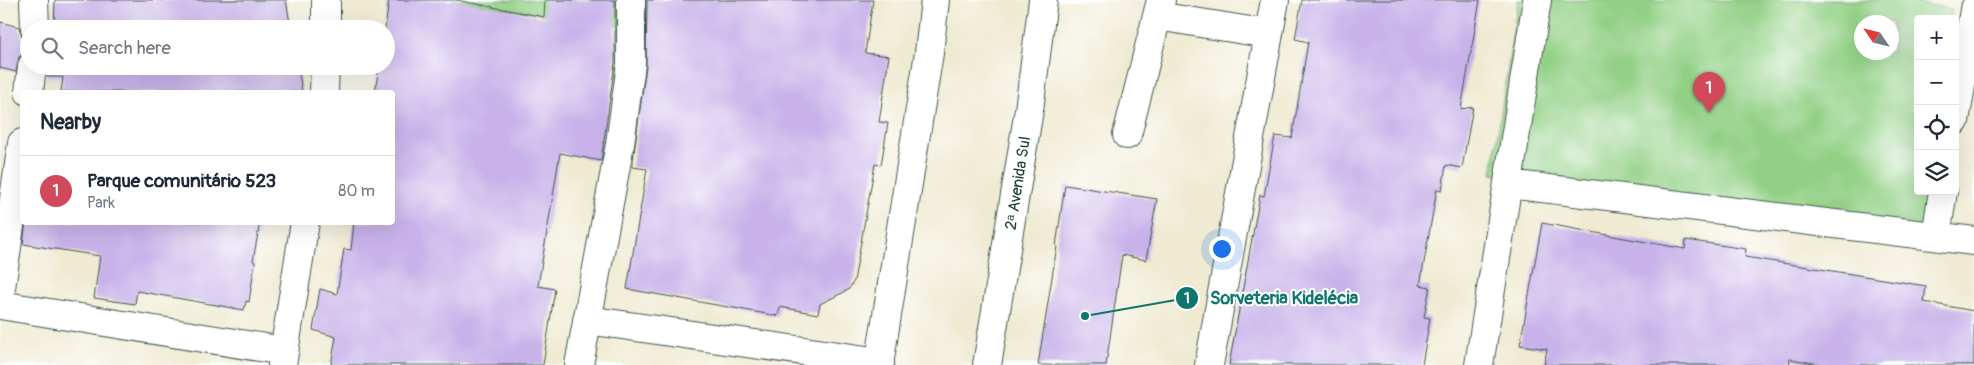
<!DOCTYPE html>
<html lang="en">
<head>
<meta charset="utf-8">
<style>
	body { margin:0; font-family:Pangolin,sans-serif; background:#f6f6f7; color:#1f2937 }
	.controls { position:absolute; right:15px; top:15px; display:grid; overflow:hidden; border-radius:5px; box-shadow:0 5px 20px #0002 }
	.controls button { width:45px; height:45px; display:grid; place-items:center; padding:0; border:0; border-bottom:1px solid #e0e1e3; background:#fff; color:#1f2937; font:25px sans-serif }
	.compass { position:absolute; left:1854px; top:15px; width:45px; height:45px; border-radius:50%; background:#fff; box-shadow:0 5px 20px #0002; rotate:305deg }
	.you { position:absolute; left:1221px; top:248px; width:18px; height:18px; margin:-12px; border:4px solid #fff; border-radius:50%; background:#1a73e8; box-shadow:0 0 0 8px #1a73e833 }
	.badge { display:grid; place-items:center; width:32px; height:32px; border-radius:50%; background:#d1495b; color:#fff; font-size:16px; font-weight:700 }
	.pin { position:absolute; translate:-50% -41px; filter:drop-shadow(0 1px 2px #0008) }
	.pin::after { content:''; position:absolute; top:26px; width:18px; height:15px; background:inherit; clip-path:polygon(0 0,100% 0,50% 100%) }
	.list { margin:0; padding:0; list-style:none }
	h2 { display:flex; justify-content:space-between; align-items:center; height:65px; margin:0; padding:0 20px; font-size:21px }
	h2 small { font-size:16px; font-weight:400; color:#747a83 }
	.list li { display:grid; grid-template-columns:32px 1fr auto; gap:15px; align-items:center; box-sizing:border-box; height:70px; padding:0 20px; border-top:1px solid #e0e1e3 }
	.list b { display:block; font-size:19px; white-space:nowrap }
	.list p { margin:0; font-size:16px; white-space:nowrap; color:#747a83 }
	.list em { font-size:16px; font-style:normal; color:#747a83 }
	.icon { flex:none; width:28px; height:28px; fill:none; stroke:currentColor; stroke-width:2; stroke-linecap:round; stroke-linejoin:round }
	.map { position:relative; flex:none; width:1974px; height:365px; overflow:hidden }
	.search { position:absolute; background:#fff; box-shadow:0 5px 20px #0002; left:20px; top:20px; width:375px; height:55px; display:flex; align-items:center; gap:12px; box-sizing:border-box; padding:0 18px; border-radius:28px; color:#747a83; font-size:19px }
	.panel { position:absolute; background:#fff; box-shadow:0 5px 20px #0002; left:20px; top:90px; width:375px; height:135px; border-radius:5px }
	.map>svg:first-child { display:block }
	.green { fill:#93d086; stroke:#59865d; fill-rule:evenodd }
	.building { fill:#c8b2e9 }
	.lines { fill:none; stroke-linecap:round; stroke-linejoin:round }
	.minor-casing { stroke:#3e574c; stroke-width:30 }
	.minor { stroke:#fff; stroke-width:28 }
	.labels { text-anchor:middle; stroke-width:4; stroke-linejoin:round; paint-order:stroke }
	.street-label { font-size:16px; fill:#1f3d34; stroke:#fff }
	.leader { fill:none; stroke:#0f766e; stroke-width:2 }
	.callout-dot { fill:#0f766e; stroke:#fff; stroke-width:2 }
	.mark-label { font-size:15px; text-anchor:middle; font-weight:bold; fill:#fff }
	.callout-label { font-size:18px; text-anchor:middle; font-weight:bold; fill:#0f766e; stroke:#fff; stroke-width:4; stroke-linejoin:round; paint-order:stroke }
</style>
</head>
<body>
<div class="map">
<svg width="1974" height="365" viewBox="0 0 1974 365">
	<rect width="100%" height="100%" fill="#fff"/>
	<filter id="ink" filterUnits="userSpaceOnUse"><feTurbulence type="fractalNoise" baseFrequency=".02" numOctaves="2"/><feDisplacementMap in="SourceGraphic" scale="10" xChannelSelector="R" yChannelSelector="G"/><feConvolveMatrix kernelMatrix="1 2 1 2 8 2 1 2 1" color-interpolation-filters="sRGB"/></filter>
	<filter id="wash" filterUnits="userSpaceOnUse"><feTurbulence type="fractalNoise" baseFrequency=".0096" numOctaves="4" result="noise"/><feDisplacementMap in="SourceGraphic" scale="20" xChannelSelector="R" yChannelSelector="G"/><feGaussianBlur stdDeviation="1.12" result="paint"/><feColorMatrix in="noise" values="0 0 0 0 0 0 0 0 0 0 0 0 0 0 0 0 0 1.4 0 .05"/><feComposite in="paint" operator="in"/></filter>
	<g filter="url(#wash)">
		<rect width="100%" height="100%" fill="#efead1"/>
		<path class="green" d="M 452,0 L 653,0 L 656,32 Z
			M 1518,0 L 1904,0 L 1952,9 L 1951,19 L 1918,19 L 1918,191 L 1927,191 L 1920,240 L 1492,174 ZM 1862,22 L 1892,22 L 1892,52 L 1862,52 Z"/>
		<g id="blocks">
			<path class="building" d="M 55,0 L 286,0 L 291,29 L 54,29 Z
				M 389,0 L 456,0 L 544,17 L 545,0 L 615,0 L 615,63 L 601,161 L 560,153 L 538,286 L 555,289 L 543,365 L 331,365 L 336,337 L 313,330 L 320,289 L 337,294 L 344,249 L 351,250 L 354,222 L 392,222 L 392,92 L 375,92 L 379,66 L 386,66 L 386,29 L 385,29 Z
				M 647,0 L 873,0 L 865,53 L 889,56 L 879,122 L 888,123 L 881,165 L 875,164 L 854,281 L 848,290 L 820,304 L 818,314 L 780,307 L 778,316 L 627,289 L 647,169 L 632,167 L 646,66 Z
				M 1302,0 L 1480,0 L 1461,109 L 1473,107 L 1462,168 L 1446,165 L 1442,190 L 1437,189 L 1420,285 L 1430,287 L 1424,317 L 1430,318 L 1422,365 L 1229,365 L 1260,195 L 1264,196 L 1275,136 L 1292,138 L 1308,42 L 1295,39 Z
				M 0,22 L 19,27 L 22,37 L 29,43 L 29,51 L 19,57 L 16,72 L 0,68 Z
				M 47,66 L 298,66 L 302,92 L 61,92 L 63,77 L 47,77 Z
				M 1065,185 L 1157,199 L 1146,260 L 1122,255 L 1106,365 L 1038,365 L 1057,246 L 1056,246 Z
				M 26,222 L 260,222 L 253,261 L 255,262 L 249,302 L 246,301 L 244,310 L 137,291 L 135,304 L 94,298 L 100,256 L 23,244 Z
				M 1542,223 L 1685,249 L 1686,240 L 1746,249 L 1745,257 L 1926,286 L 1924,302 L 1974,311 L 1974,365 L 1825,365 L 1790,359 L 1789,365 L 1544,365 L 1547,349 L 1520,345 Z"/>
		</g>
	</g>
	<g filter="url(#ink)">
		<use href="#blocks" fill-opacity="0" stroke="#3e574c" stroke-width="1"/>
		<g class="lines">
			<defs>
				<path id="minor" d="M 34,0 L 35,29
					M 1157,16 L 1269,34
					M 326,29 L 326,0
					M 29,92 L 32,66
					M 324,92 L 325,66
					M 1955,121 L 1974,10
					M 1127,135 L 1161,0
					M 1508,184 L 1974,241
					M 1936,236 L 1943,191
					M 0,295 L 22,143
					M 0,305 L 284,351
					M 587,320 L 880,362
					M 282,365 L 305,222
					M 579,365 L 620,144 L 631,64 L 631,0
					M 879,365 L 929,53 L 935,0
					M 987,365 L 1029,110 L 1043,0
					M 1209,365 L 1275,0
					M 1479,365 L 1537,0"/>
			</defs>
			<use href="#minor" class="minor-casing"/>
			<use href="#minor" class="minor"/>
		</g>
	</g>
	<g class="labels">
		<g class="street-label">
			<text transform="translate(1017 183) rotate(-81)" y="6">2ᵃ Avenida Sul</text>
		</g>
	</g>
	<path class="leader" d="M1085 316L1187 298"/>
	<g class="callout-dot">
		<circle cx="1085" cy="316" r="5"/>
		<circle cx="1187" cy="298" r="12"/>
	</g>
	<g class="mark-label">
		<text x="1187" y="303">1</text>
	</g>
	<g class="callout-label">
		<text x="1284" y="304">Sorveteria Kidelécia</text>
	</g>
</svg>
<div class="controls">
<button>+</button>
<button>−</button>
<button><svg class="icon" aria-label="locate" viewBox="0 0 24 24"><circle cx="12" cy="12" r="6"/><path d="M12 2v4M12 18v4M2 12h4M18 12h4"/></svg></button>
<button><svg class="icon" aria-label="layers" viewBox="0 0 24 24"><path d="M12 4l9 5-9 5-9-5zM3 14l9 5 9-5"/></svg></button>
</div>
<svg class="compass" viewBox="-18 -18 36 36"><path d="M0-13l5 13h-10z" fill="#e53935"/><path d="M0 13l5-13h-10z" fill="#747a83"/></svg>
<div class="you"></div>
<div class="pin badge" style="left:1709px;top:113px">1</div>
<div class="search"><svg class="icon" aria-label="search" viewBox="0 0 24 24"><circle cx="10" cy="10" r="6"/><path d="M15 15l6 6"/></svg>Search here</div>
<section class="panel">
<h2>Nearby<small></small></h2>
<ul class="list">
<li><span class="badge">1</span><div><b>Parque comunitário 523</b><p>Park</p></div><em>80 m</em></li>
</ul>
</section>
</div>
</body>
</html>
